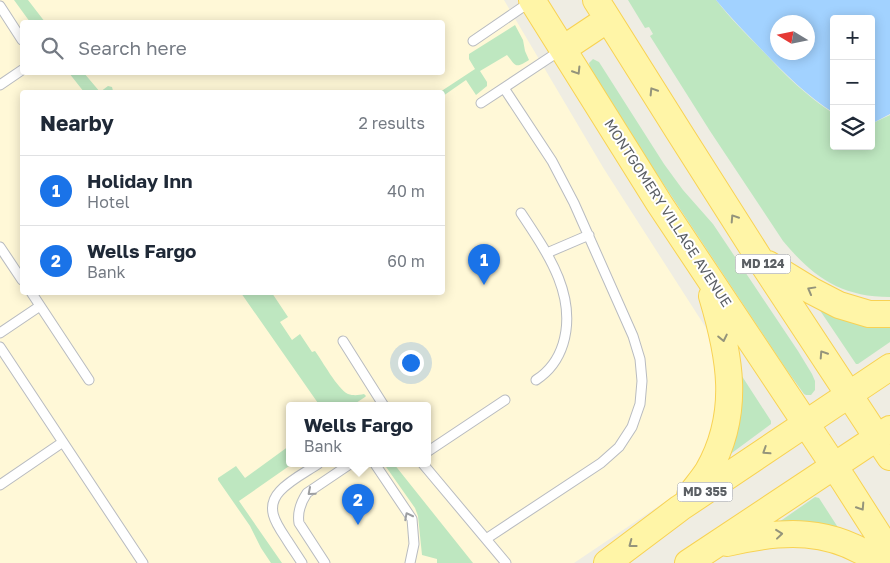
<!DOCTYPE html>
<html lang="en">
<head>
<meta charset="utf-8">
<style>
	body { margin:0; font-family:"Golos Text",sans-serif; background:#f6f6f7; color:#1f2937 }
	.controls { position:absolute; right:15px; top:15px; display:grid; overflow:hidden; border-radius:5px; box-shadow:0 2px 12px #0003 }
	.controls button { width:45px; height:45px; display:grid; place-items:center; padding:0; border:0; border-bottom:1px solid #e0e1e3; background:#fff; color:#1f2937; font:25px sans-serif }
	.compass { position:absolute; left:770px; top:15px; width:45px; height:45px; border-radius:50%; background:#fff; box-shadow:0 2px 12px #0003; rotate:280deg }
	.you { position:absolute; left:410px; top:362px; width:18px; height:18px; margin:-12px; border:4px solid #fff; border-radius:50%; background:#1a73e8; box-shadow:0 0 0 8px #1a73e833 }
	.badge { display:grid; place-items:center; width:32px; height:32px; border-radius:50%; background:#1a73e8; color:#fff; font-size:16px; font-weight:700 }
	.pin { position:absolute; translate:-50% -41px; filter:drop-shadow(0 1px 2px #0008) }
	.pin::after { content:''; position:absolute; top:26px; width:18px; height:15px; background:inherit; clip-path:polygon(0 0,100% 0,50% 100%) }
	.popup { position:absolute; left:286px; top:402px; width:145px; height:65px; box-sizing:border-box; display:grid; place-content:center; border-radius:5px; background:#fff; filter:drop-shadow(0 1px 4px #0005); font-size:16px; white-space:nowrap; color:#747a83 }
	.popup b { font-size:19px; color:#1f2937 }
	.popup::after { content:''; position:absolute; left:50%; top:100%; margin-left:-10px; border:10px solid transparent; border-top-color:#fff }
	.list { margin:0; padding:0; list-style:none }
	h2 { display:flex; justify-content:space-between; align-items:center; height:65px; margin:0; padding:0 20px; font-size:21px }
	h2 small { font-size:16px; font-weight:400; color:#747a83 }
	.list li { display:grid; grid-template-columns:32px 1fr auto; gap:15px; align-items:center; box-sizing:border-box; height:70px; padding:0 20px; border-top:1px solid #e0e1e3 }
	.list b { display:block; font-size:19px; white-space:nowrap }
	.list p { margin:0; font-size:16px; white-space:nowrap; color:#747a83 }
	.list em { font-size:16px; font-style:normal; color:#747a83 }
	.icon { flex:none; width:28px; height:28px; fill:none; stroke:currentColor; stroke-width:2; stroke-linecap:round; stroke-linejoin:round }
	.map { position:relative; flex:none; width:890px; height:563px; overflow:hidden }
	.search { position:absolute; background:#fff; box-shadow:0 2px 12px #0003; left:20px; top:20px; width:425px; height:55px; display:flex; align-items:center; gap:12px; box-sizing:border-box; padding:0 18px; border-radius:5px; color:#747a83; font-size:19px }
	.panel { position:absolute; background:#fff; box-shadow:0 2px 12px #0003; left:20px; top:90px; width:425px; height:205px; border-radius:5px }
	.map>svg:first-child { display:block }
	.commercial { fill:#fff8d7; fill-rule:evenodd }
	.green { fill:#bee7c0 }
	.water { fill:#a2d2ff; fill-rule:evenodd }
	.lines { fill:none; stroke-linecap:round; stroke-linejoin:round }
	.service-casing { stroke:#b8bbc0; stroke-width:11 }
	.primary-casing { stroke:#f8d253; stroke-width:28 }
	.service { stroke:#fff; stroke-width:9 }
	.primary { stroke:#fff5a7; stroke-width:26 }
	.oneway { stroke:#94947b }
	.oneway2 { stroke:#9d9fa2 }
	.labels { text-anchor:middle; stroke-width:4; stroke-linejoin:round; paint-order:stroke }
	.shield { fill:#fff; stroke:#8c8f92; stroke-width:1 }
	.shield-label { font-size:12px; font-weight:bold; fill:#5b5f64 }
	.street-label { font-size:14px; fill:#5b5f64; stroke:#fff }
</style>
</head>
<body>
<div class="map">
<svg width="890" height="563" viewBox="0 0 890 563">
	<rect width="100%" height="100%" fill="#efede3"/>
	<path class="commercial" d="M 0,0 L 504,0 L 604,169 L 708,331 L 716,353 L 721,379 L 715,435 L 684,489 L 574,563 L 0,563 ZM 22,22 L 442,22 L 442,72 L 22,72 ZM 22,92 L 442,92 L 442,292 L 22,292 ZM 289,406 L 427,406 L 427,464 L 289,464 Z"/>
	<path class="green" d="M 14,0 L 28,0 L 45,22 L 30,22 Z
		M 628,0 L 716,0 C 730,18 745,33 761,49 C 783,73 806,96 834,114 L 834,146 L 871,146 L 871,123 L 873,123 L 890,115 L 890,297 C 841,297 813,277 783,241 L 710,131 L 650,36 L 653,34 L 649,27 L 645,28 Z
		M 515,25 L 523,40 L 525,51 L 529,60 C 515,69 516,66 507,55 L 480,71 L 487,82 L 487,86 L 476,95 L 466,80 L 443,96 L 442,92 L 440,92 L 475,69 L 469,59 L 469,54 Z
		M 593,59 L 599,62 L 664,164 L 683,190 L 713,224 L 798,351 L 812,374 L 815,381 L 815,390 L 811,395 L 806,395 L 804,394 L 786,369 L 635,141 L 590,68 L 589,63 Z
		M 69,73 L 84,73 L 100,92 L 108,86 L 112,87 L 113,91 L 112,92 L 84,92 Z
		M 241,293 L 272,293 L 288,317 L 280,322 L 292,340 L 300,334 L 312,352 L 315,351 C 323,362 337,388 348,394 C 354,396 359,395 364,394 L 366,396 L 365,397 L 353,405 L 354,406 L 320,406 Z
		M 817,306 L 890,323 L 890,342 L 858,364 L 856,364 Z
		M 738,370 L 771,421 L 771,424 L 725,458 Z
		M 289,446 L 289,464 L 292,464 L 239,501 L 282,563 L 271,563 L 261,548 L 250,526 L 218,480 L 218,478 L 236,466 L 245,478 Z
		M 384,464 L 394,464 L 473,563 L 437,563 L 437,559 L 422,555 L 418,516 L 415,508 Z
		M 815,497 L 819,498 L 839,529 L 779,522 Z"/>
	<path class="water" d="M 716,0 L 890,0 L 890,114 L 873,123 L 871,123 L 871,19 L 834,19 L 834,113 C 806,95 784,73 761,49 C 746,33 730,17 716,0 ZM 778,22 L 808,22 L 808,52 L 778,52 Z"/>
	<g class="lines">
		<defs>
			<path id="service" d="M 0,6 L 22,40
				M 473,41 L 530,2
				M 0,85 L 22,70
				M 481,103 L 561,50
				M 521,213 C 546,251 578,295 563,344 C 558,360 550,371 536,380
				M 0,247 L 22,280
				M 547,253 L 589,235
				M 31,292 L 89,380
				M 0,333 L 40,306
				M 343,341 L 384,406
				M 0,347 L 143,563
				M 427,452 L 505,400
				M 375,464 L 412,519 L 414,544 L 410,563
				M 423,464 L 506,563
				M 0,485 L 63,442
				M 486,539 L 601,463 L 619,447 L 632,427 L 640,404 L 642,381 L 640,359 L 633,336 L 574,203 L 552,161 L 504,88
				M 302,563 C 297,555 292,548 287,540 C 277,525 264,508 280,491 C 290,480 306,472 318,464
				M 325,563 L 299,523 C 297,511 301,502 307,493 L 350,464"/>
			<path id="primary" d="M 532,0 L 659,203 L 844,481 L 890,553
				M 596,0 L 679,132 L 759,258 L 890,457
				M 563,49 L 608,19
				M 768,264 L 812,291 L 839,305 L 869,314 L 890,314
				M 690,495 C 696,487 703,479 708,471 C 741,413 730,356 712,296
				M 727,543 C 782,530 832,527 880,563
				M 607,563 L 680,508 L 890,367
				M 688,563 L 890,429"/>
		</defs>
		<use href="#service" class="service-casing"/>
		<use href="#primary" class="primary-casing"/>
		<use href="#service" class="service"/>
		<use href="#primary" class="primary"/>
	</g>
	<defs><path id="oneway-chevron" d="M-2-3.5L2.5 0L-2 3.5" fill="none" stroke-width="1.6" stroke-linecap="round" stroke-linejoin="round" transform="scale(1.25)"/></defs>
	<g class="oneway">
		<use href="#oneway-chevron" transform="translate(577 71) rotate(58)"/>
		<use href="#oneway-chevron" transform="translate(653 91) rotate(-122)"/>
		<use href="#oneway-chevron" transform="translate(734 218) rotate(-123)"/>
		<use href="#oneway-chevron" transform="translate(811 290) rotate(-151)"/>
		<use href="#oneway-chevron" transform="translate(723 338) rotate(78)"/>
		<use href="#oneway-chevron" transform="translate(823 354) rotate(-123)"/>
		<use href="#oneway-chevron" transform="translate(766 451) rotate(147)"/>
		<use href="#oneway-chevron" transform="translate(861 507) rotate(57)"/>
		<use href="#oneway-chevron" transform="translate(779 534) rotate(-6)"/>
		<use href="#oneway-chevron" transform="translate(632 544) rotate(143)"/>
	</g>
	<g class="oneway2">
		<use href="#oneway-chevron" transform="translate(311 492) rotate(139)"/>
		<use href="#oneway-chevron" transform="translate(408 516) rotate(-117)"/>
	</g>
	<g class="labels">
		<g class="shield">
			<rect x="735.5" y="254.5" width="55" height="19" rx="4"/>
			<rect x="677.5" y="482.5" width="55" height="19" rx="4"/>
		</g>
		<g class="shield-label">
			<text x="763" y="268">MD 124</text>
			<text x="705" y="496">MD 355</text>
		</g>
		<g class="street-label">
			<text transform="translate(668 213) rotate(57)" y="5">MONTGOMERY VILLAGE AVENUE</text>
		</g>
	</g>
</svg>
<div class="controls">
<button>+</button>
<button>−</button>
<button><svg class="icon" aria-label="layers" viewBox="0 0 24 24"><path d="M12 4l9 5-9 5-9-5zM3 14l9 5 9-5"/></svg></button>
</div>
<svg class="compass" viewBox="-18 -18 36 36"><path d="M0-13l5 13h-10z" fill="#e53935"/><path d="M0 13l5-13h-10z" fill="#747a83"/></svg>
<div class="you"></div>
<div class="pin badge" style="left:484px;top:285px">1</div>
<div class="pin badge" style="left:358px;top:525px">2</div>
<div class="popup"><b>Wells Fargo</b>Bank</div>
<div class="search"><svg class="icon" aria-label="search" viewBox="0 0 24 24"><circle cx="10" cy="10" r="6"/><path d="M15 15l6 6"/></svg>Search here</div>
<section class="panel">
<h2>Nearby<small>2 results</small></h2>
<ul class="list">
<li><span class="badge">1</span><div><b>Holiday Inn</b><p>Hotel</p></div><em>40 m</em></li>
<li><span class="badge">2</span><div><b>Wells Fargo</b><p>Bank</p></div><em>60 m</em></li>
</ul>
</section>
</div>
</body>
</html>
